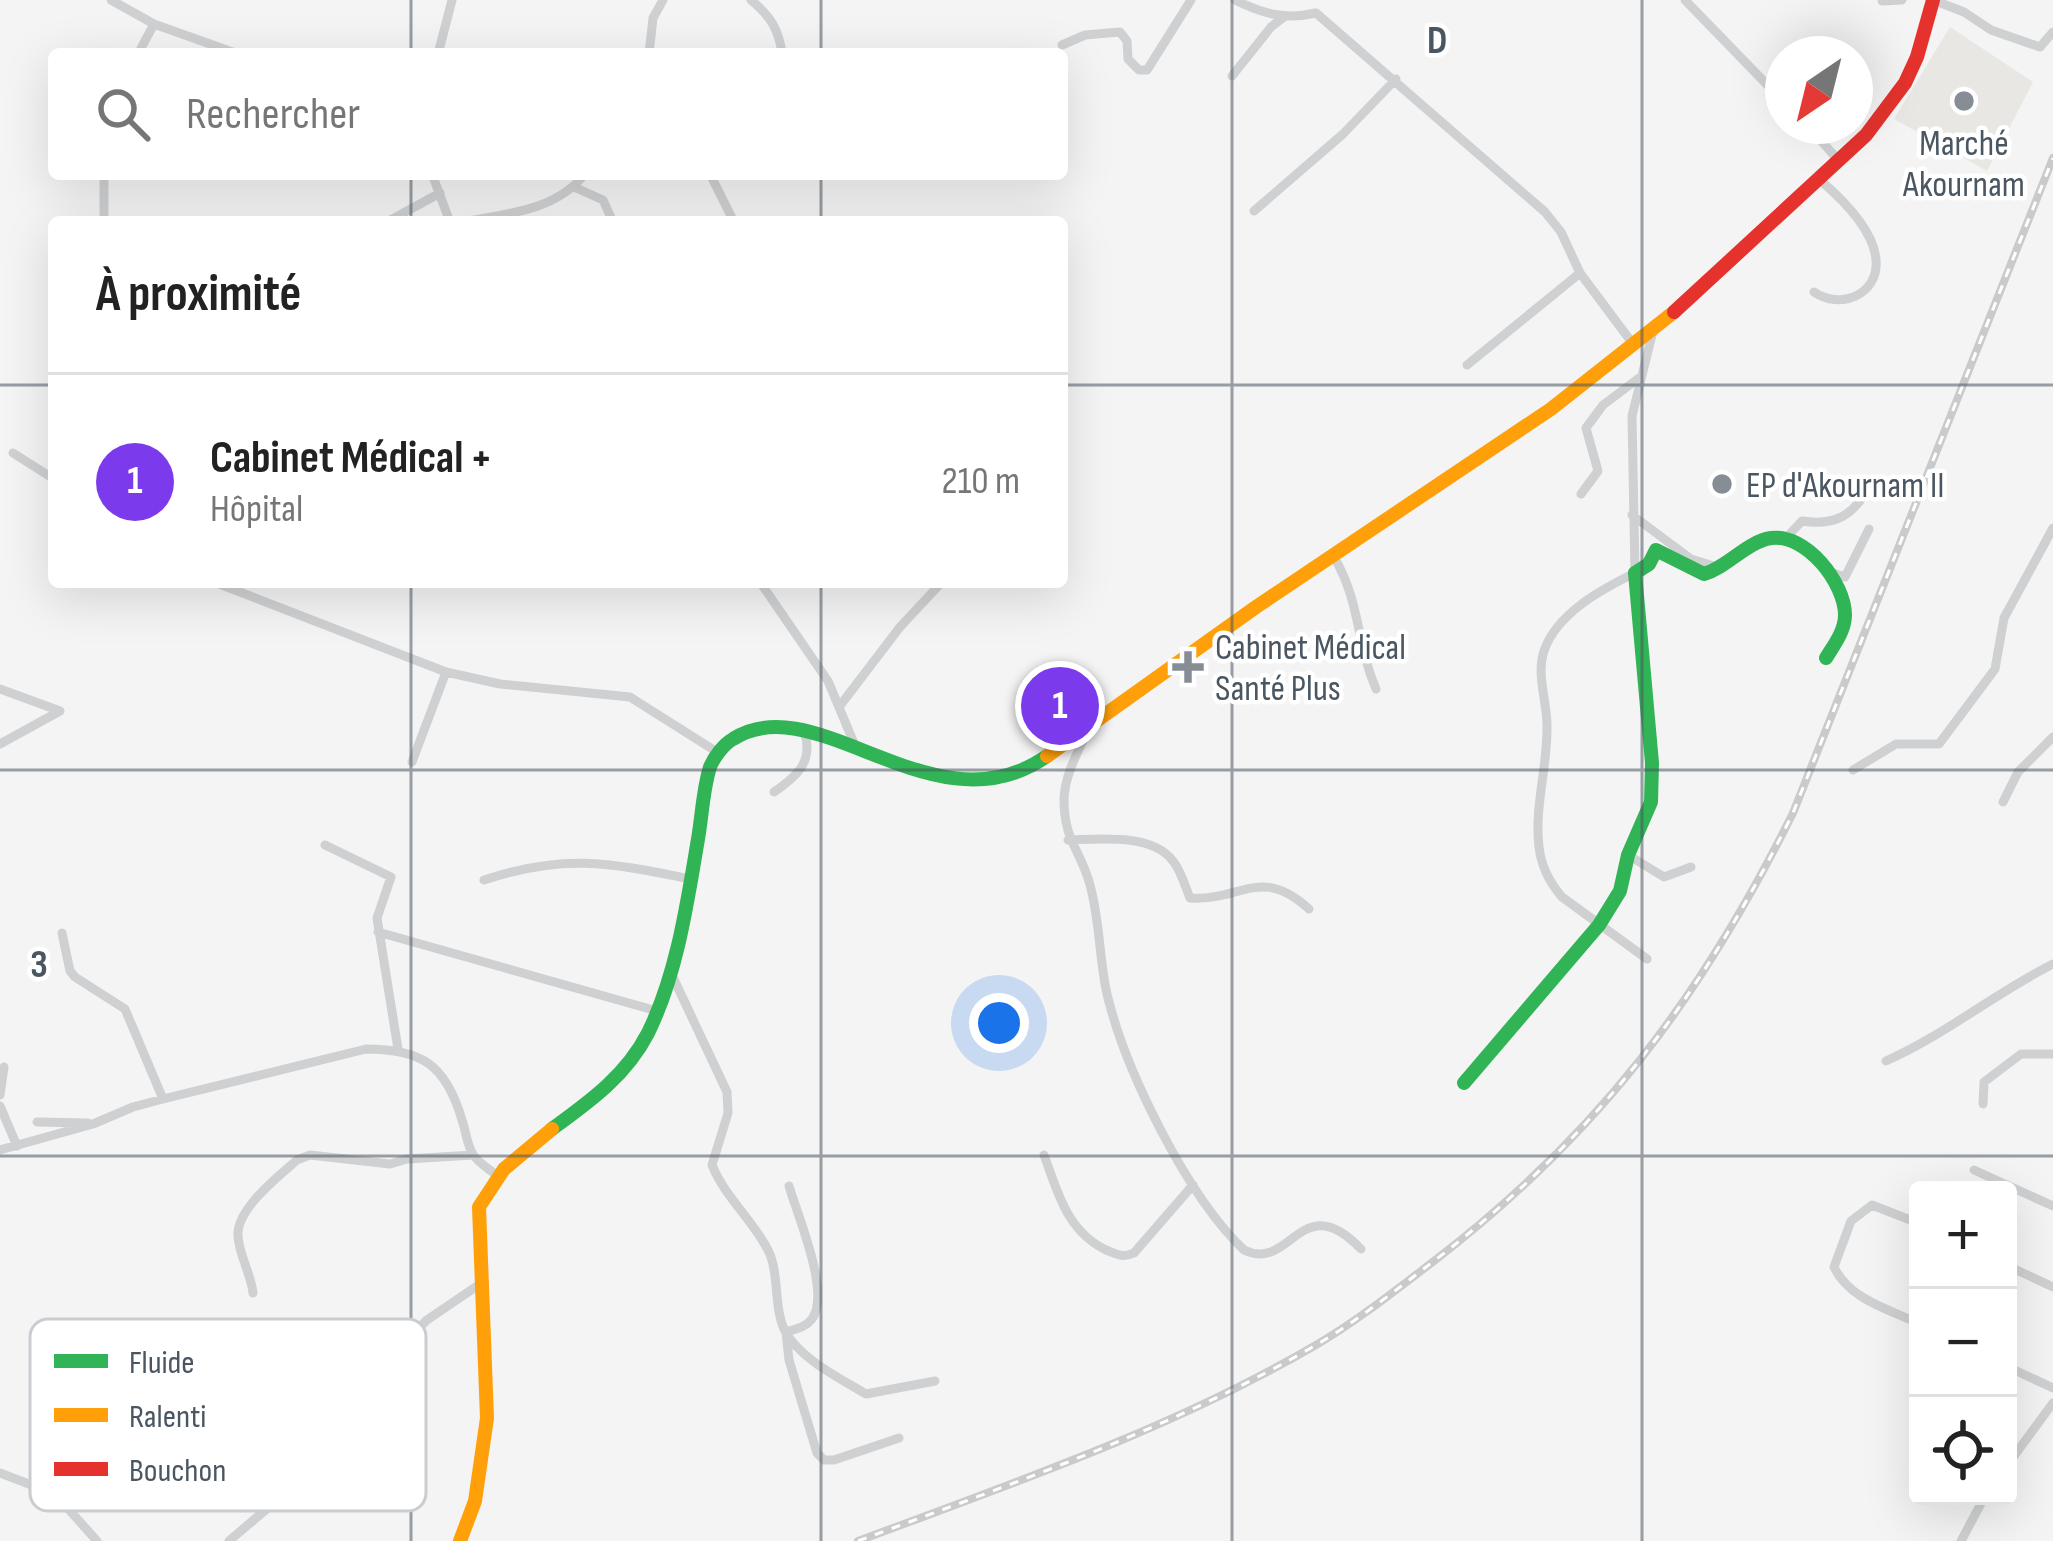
<!DOCTYPE html>
<html lang="fr">
<head>
<meta charset="utf-8">
<style>
	body { margin:0; font-family:"Sofia Sans Condensed",sans-serif; background:#f6f6f6; color:#222 }
	.controls { position:absolute; right:36px; bottom:36px; display:grid; overflow:hidden; border-radius:12px; box-shadow:0 12px 48px #0002 }
	.controls button { width:108px; height:108px; display:grid; place-items:center; padding:0; border:0; border-bottom:3px solid #e0e0e0; background:#fff; color:#222; font:60px sans-serif }
	.compass { position:absolute; left:1765px; top:36px; width:108px; height:108px; border-radius:50%; background:#fff; box-shadow:0 12px 48px #0002; rotate:215deg }
	.you { position:absolute; left:999px; top:1023px; width:42px; height:42px; margin:-30px; border:9px solid #fff; border-radius:50%; background:#1a73e8; box-shadow:0 0 0 18px #1a73e833 }
	.badge { display:grid; place-items:center; width:78px; height:78px; border-radius:50%; background:#7c3aed; color:#fff; font-size:39px; font-weight:700 }
	.pin { position:absolute; translate:-50% -50%; border:6px solid #fff; box-shadow:0 3px 12px #0006 }
	.list { margin:0; padding:0; list-style:none }
	h2 { display:flex; justify-content:space-between; align-items:center; height:156px; margin:0; padding:0 48px; font-size:51px }
	h2 small { font-size:39px; font-weight:400; color:#767676 }
	.list li { display:grid; grid-template-columns:78px 1fr auto; gap:36px; align-items:center; box-sizing:border-box; height:216px; padding:0 48px; border-top:3px solid #e0e0e0 }
	.list b { display:block; font-size:45px; white-space:nowrap }
	.list p { margin:0; font-size:39px; white-space:nowrap; color:#767676 }
	.list em { font-size:39px; font-style:normal; color:#767676 }
	.icon { flex:none; width:66px; height:66px; fill:none; stroke:currentColor; stroke-width:2; stroke-linecap:round; stroke-linejoin:round }
	.map { position:relative; flex:none; width:2053px; height:1541px; overflow:hidden }
	.search { position:absolute; background:#fff; box-shadow:0 12px 48px #0002; left:48px; top:48px; width:1020px; height:132px; display:flex; align-items:center; gap:30px; box-sizing:border-box; padding:0 42px; border-radius:12px; color:#767676; font-size:45px }
	.panel { position:absolute; background:#fff; box-shadow:0 12px 48px #0002; left:48px; top:216px; width:1020px; height:372px; border-radius:12px }
	.map>svg:first-child { display:block }
	.commercial { fill:#e8e7e3 }
	.lines { fill:none; stroke-linecap:round; stroke-linejoin:round }
	.street { stroke:#ced0d2; stroke-width:9 }
	.fast { stroke:#30b455; stroke-width:14 }
	.slow { stroke:#ff9f0a; stroke-width:14 }
	.jam { stroke:#e5322d; stroke-width:14 }
	.rail-casing { stroke:#c9cacc; stroke-width:8 }
	.rail { stroke:#fff; stroke-width:3; stroke-dasharray:9; stroke-linecap:butt }
	.grid { fill:none; stroke:#4a5661; stroke-width:3; stroke-opacity:0.55 }
	.poi-dot { fill:#868d94; stroke:#fff; stroke-width:4.5 }
	.labels { text-anchor:middle; stroke-width:9; stroke-linejoin:round; paint-order:stroke }
	.poi-label { font-size:36px; fill:#4a5661; stroke:#fff; text-anchor:start }
	.key { fill:#fff; stroke:#c9ccd0; stroke-width:3 }
	.key-label { font-size:33px; fill:#4a5661 }
	.grid-label { font-size:39px; text-anchor:middle; font-weight:bold; fill:#4a5661; stroke:#fff; stroke-width:9; stroke-linejoin:round; paint-order:stroke }
</style>
</head>
<body>
<div class="map">
<svg width="2053" height="1541" viewBox="0 0 2053 1541">
	<rect width="100%" height="100%" fill="#f4f4f4"/>
	<path class="commercial" d="M 1950,27 L 2033,82 L 1987,171 L 1894,119 Z"/>
	<g class="lines">
		<path class="street" d="M 111,0 L 154,24 L 238,54
			M 751,0 C 770,16 779,29 782,54
			M 1235,0 C 1263,14 1286,20 1316,13 L 1545,212 L 1561,232 L 1580,273 L 1633,344
			M 1685,0 L 1783,101
			M 1933,0 L 1964,12 L 1991,30 L 2040,47 L 2053,32
			M 1882,1 L 1902,0
			M 1062,45 L 1085,35 L 1120,32 L 1127,41 L 1128,59 L 1139,70 L 1147,70 L 1191,0
			M 138,54 L 154,24
			M 438,54 L 452,0
			M 649,54 L 653,18 L 663,0
			M 1232,76 L 1271,27 L 1284,17
			M 1808,126 L 1839,161
			M 432,174 L 450,222
			M 710,174 L 734,222
			M 574,187 L 603,200 L 613,222
			M 1254,211 L 1343,134 L 1396,79
			M 104,222 L 104,174
			M 387,222 L 440,193
			M 464,222 C 509,213 555,211 585,174
			M 1814,292 C 1840,310 1879,295 1876,260 C 1874,230 1841,198 1820,180
			M 1467,365 L 1580,273
			M 13,453 L 54,479
			M 1581,494 L 1598,471 L 1586,428 L 1603,405 L 1639,378
			M 1632,515 L 1691,559 L 1717,567
			M 1784,540 L 1802,521 C 1835,526 1852,516 1869,488
			M 1334,557 C 1361,603 1356,643 1376,689
			M 1833,573 L 1845,577 L 1869,529
			M 214,582 L 446,672 L 500,684 L 630,697 L 717,752
			M 760,582 L 828,681 L 856,748
			M 0,689 L 60,711 L 0,744
			M 839,707 L 900,627 L 942,582
			M 1088,730 C 1078,752 1065,774 1064,799 C 1064,842 1081,850 1090,885 C 1100,921 1099,958 1107,994 C 1125,1070 1187,1196 1244,1250 C 1291,1273 1301,1186 1361,1249
			M 412,762 L 446,672
			M 1853,770 L 1896,744 L 1939,744 L 1995,669 L 2004,618 L 2053,528
			M 774,792 C 796,777 813,763 805,734
			M 2003,802 L 2018,772 L 2053,737
			M 1068,840 C 1099,839 1152,833 1173,861 C 1181,871 1185,886 1190,898 C 1242,901 1261,865 1309,909
			M 325,845 L 391,877 L 377,918 L 398,1049
			M 1628,855 L 1664,877 L 1691,867
			M 484,880 C 565,853 610,863 690,879
			M 378,932 L 657,1011
			M 62,933 L 70,971 L 75,977 L 125,1009 L 163,1099
			M 1647,959 L 1562,897 C 1550,883 1541,865 1539,847 C 1534,807 1548,766 1547,725 C 1547,702 1536,674 1544,651 C 1557,613 1602,589 1635,573 L 1632,416 L 1653,331
			M 671,973 L 727,1092 L 728,1113 L 712,1165 C 725,1197 752,1219 768,1250 C 780,1274 773,1307 785,1331 C 799,1358 841,1379 866,1394 L 935,1381
			M 1886,1061 C 1945,1035 1995,993 2053,964
			M 0,1095 L 4,1067
			M 1983,1104 L 1984,1082 L 2021,1054 L 2053,1054
			M 0,1106 L 17,1146
			M 37,1122 L 88,1123
			M 0,1150 L 93,1124 L 133,1107 L 163,1099 L 366,1049 C 422,1049 446,1065 462,1120 C 466,1131 467,1147 474,1156 C 479,1163 489,1169 496,1175
			M 1044,1155 C 1058,1193 1067,1231 1106,1250 C 1118,1255 1123,1258 1134,1253 L 1193,1185
			M 1974,1170 L 2053,1206
			M 789,1186 C 798,1217 831,1293 812,1319 C 805,1328 795,1329 786,1332 L 789,1360 L 817,1453 L 824,1460 L 834,1460 L 899,1438
			M 1918,1223 L 1872,1205 L 1851,1221 L 1834,1267 C 1849,1299 1888,1309 1918,1323
			M 2008,1266 L 2053,1287
			M 253,1293 C 251,1274 239,1255 238,1236 C 236,1209 279,1176 297,1160 L 310,1155 L 390,1164 L 407,1159 L 473,1155
			M 2008,1367 L 2053,1388
			M 2008,1464 L 2053,1403
			M 0,1473 L 55,1494 L 97,1541
			M 229,1541 L 296,1484 L 290,1442 L 296,1425 L 344,1400 L 427,1320 L 480,1284
			M 1961,1541 L 1985,1496"/>
		<path class="fast" d="M 1464,1083 L 1599,925 L 1620,891 L 1628,855 L 1651,802 L 1652,763 L 1635,573 L 1649,564 L 1656,550 L 1704,574 C 1728,567 1746,542 1771,538 C 1806,533 1845,583 1845,615 C 1845,631 1834,645 1826,658
			M 552,1129 C 589,1102 626,1076 648,1033 C 677,974 687,904 698,839 C 702,816 703,789 710,767 C 714,757 724,744 733,739 C 817,685 935,835 1047,756"/>
		<path class="slow" d="M 1047,756 L 1256,607 L 1551,409 L 1674,312
			M 460,1541 L 475,1501 L 487,1418 L 479,1207 L 504,1169 L 552,1129"/>
		<path class="jam" d="M 1674,312 L 1866,135 L 1905,83 L 1917,57 L 1933,0"/>
		<defs>
			<path id="rail" d="M 858,1541 C 1013,1483 1172,1429 1316,1345 C 1357,1321 1396,1290 1434,1261 C 1598,1135 1701,998 1793,813 L 2053,158"/>
		</defs>
		<use href="#rail" class="rail-casing"/>
		<use href="#rail" class="rail"/>
	</g>
	<path class="grid" d="M 411,0 L 411,54M 821,0 L 821,54M 1232,0 L 1232,1541M 1642,0 L 1642,1541M 411,174 L 411,222M 821,174 L 821,222M 0,385 L 54,385M 1062,385 L 2053,385M 411,582 L 411,1541M 821,582 L 821,1541M 0,770 L 2053,770M 0,1156 L 2053,1156"/>
	<g class="poi-dot">
		<circle cx="1964" cy="101" r="12"/>
		<circle cx="1722" cy="484" r="12"/>
		<path d="M1182 649h12v12h12v12h-12v12h-12v-12h-12v-12h12z"/>
	</g>
	<g class="labels">
		<g class="poi-label">
			<text x="1964" y="155" text-anchor="middle">Marché<tspan x="1964" dy="41">Akournam</tspan></text>
			<text x="1746" y="497">EP d'Akournam II</text>
			<text x="1215" y="659">Cabinet Médical<tspan x="1215" dy="41">Santé Plus</tspan></text>
		</g>
	</g>
	<rect x="30" y="1319" width="396" height="192" rx="18" class="key"/>
	<rect x="54" y="1354" width="54" height="14" fill="#30b455"/>
	<rect x="54" y="1408" width="54" height="14" fill="#ff9f0a"/>
	<rect x="54" y="1462" width="54" height="14" fill="#e5322d"/>
	<g class="key-label">
		<text x="129" y="1373">Fluide</text>
		<text x="129" y="1427">Ralenti</text>
		<text x="129" y="1481">Bouchon</text>
	</g>
	<g class="grid-label">
		<text x="1437" y="53">D</text>
		<text x="39" y="977">3</text>
	</g>
</svg>
<div class="controls">
<button>+</button>
<button>−</button>
<button><svg class="icon" aria-label="locate" viewBox="0 0 24 24"><circle cx="12" cy="12" r="6"/><path d="M12 2v4M12 18v4M2 12h4M18 12h4"/></svg></button>
</div>
<svg class="compass" viewBox="-18 -18 36 36"><path d="M0-13l5 13h-10z" fill="#e53935"/><path d="M0 13l5-13h-10z" fill="#767676"/></svg>
<div class="you"></div>
<div class="pin badge" style="left:1060px;top:706px">1</div>
<div class="search"><svg class="icon" aria-label="search" viewBox="0 0 24 24"><circle cx="10" cy="10" r="6"/><path d="M15 15l6 6"/></svg>Rechercher</div>
<section class="panel">
<h2>À proximité<small></small></h2>
<ul class="list">
<li><span class="badge">1</span><div><b>Cabinet Médical +</b><p>Hôpital</p></div><em>210 m</em></li>
</ul>
</section>
</div>
</body>
</html>
